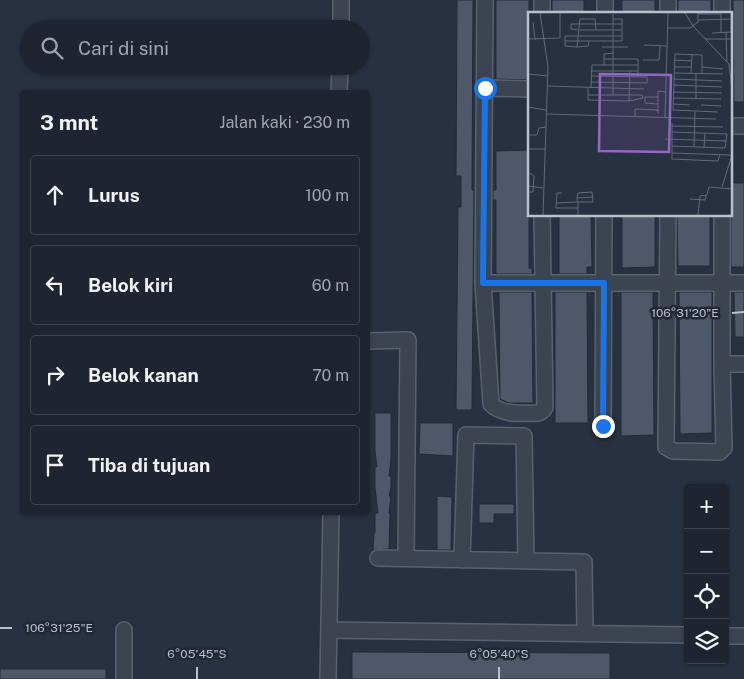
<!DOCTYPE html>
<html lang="id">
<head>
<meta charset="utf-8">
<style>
	body { margin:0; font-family:"Public Sans",sans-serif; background:#262d39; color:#f1f3f6 }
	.controls { position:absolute; right:15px; bottom:15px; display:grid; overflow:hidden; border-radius:5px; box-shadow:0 1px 4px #0004 }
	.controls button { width:45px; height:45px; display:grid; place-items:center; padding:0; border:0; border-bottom:1px solid #3c424d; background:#1e2531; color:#f1f3f6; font:25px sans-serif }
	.stop { position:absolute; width:15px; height:15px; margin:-11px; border:4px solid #1a73e8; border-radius:50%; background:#fff }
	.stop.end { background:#1a73e8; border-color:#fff; box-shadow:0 1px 5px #0008 }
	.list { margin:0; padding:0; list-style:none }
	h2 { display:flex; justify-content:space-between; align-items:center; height:65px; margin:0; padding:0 20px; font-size:21px }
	h2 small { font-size:16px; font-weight:400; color:#a1a5ab }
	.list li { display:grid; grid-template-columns:32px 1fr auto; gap:15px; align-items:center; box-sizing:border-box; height:80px; margin:0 10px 10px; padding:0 10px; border:1px solid #3c424d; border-radius:5px }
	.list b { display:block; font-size:19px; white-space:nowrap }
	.list em { font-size:16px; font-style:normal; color:#a1a5ab }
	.icon { flex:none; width:28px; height:28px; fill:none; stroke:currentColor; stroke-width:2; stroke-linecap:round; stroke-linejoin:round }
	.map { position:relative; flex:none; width:744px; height:679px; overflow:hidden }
	.search { position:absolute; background:#1e2531; box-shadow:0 1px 4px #0004; left:20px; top:20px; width:350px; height:55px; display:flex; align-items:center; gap:12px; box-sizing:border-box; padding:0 18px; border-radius:28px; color:#a1a5ab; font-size:19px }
	.panel { position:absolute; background:#1e2531; box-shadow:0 1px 4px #0004; left:20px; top:90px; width:350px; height:425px; border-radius:5px }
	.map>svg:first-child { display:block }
	.building { fill:#4e586a; stroke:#232a38 }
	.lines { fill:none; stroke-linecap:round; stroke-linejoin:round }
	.minor-casing { stroke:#5a616e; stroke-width:18 }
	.minor { stroke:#3c4351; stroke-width:15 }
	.route { stroke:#1a73e8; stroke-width:6 }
	.ticks { fill:none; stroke:#b9bfcb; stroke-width:2 }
	.inset-road { fill:none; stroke:#626a78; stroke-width:1 }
	.view { fill:#9467c4; fill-opacity:0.15; stroke:#9467c4; stroke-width:2.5 }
	.inset-edge { fill:none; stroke:#b9bfcb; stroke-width:2.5 }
	.ticks-label { font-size:12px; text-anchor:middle; fill:#b9bfcb; stroke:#212836; stroke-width:5; stroke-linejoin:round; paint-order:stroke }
</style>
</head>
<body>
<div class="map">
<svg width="744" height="679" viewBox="0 0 744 679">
	<rect width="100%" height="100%" fill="#283141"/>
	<path class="building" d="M 457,0 L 473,0 L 472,190 L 474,190 L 472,410 L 456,410 L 458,207 L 461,207 L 461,176 L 456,176 Z
		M 496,0 L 529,0 L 529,80 L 496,79 Z
		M 552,0 L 584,0 L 584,14 L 552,14 Z
		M 622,0 L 655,0 L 655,14 L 622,14 Z
		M 678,0 L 711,0 L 711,14 L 678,14 Z
		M 733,0 L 744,0 L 744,102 L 734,102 Z
		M 529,150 L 529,268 L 532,268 L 532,274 L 496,274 L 496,200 L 493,200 L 493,190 L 496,190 L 496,151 Z
		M 731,183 L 744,183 L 744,267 L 731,267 Z
		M 559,215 L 591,215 L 592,267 L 587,267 L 587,274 L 559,274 Z
		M 655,215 L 655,267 L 622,268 L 622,216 Z
		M 677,215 L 710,215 L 710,266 L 678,266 Z
		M 499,292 L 532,292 L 533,403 L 509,403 L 500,399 Z
		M 555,292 L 587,292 L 588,423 L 555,423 Z
		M 621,292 L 653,292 L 654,435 L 621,436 Z
		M 679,292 L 712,292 L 712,433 L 680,434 Z
		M 734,292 L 744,292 L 744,337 L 735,337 Z
		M 375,413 L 391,413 L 391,459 L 389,476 L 391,476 L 391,487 L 389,496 L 391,496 L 389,513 L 390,513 L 389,549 L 373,550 L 374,533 L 375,533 L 375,513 L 378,513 L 375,488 L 375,467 L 377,467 L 375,451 Z
		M 420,423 L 453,423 L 453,456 L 419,454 Z
		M 437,496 L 452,497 L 451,550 L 437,550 Z
		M 479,504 L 514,504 L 514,514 L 494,514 L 494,523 L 479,523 Z
		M 352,652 L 610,653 L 610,679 L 352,679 Z
		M 0,669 L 106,669 L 106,679 L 0,679 Z"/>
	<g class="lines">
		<defs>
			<path id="minor" d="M 485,0 L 483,283 L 491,404 C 503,416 523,413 539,413 L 543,410 L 545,407 L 542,215
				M 542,0 L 542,14
				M 668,0 L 668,14
				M 605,14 L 605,0
				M 722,14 L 722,0
				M 341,29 L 341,0
				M 485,88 L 529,89
				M 339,92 L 340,66
				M 730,126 L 744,126
				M 668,215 L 666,447 L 673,451 L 720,452 L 724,448 L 722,364 L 722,215
				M 483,283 L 744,283
				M 368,341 L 408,340 L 406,558
				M 722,364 L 744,364
				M 603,426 L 604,215
				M 378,558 L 584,562 L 585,634
				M 462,560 L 466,435 L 524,436 L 526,561
				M 329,630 L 688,635
				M 725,636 L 744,636
				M 124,679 L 124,630
				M 328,679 L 331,512"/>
		</defs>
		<use href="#minor" class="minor-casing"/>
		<use href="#minor" class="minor"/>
	</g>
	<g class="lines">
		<path class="route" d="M 485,88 L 483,283 L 604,283 L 603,426"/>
	</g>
	<path class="ticks" d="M 732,313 L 744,312M 0,628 L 12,628M 197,667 L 197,679M 499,667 L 499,679"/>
	<g transform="translate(528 12)">
		<rect width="204" height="204" fill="#283141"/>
		<path class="inset-road" d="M 12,1 L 20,55 L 15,203M 157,1 L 165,14 L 201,52 L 204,77M 203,1 L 203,20M 170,2 L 193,2M 193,2 L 193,20M 171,8 L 204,7M 5,10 L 7,28M 140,16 L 162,16 L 170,10 L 170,1M 50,18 L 43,17 L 43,12 L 94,12M 52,18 L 94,18M 198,20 L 199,49M 184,21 L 204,20M 0,27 L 32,26 L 32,1M 177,27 L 204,27M 37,29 L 94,29 L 94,7 L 85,7M 61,29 L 60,34 L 49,35 L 52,7 L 67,7 L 68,18M 116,33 L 139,34M 49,35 L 37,34 L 37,24 L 94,24M 74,35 L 100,35M 76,47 L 110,47 L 110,65M 115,48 L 131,48 L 132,34M 146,48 L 164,49M 76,53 L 76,42 L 85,41M 147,55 L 163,55M 174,55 L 195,57M 63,59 L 110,59M 146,61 L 195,62M 163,61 L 164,43M 0,62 L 20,64M 174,62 L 174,43 L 147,42 L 145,98 L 190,100M 146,67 L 194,69M 63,70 L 119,71 L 119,65 L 63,64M 145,73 L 194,75M 20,74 L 116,77M 63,76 L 64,53 L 110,53M 145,80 L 194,81M 60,83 L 114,83 L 115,86 L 101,89 L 61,88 L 60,88 L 60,76M 85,83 L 85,2M 145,86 L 193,87M 168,87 L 168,61M 101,89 L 102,59M 130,92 L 117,91 L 117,85 L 130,85M 145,92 L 162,93M 173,93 L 193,94M 0,95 L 18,98M 130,101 L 130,79 L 138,80M 19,102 L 188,107M 107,105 L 107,97 L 130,98M 137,106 L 140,1M 144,111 L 144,147 L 190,149 L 192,142M 144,114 L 195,115M 0,123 L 9,123 L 11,116 L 18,115M 137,127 L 198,129M 144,134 L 197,136 L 199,122 L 144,120M 166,135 L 167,100M 176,136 L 177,121M 0,137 L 17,137M 144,141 L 202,143 L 204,146M 0,160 L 6,164 L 5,180 L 0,180M 0,174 L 15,176M 194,175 L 203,146M 34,181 L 29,181 L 28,196 L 50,196M 49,186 L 65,185M 162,187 L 177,188 L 178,184M 28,191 L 50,190 L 65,190 L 64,180 L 50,181 L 49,186 L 50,190 L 50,203M 170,203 L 172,184 L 179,183 L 181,175 L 204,177"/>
		<path class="view" d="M 72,62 L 143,63 L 141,140 L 71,139 Z"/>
		<rect width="204" height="204" class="inset-edge"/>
	</g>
	<g class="ticks-label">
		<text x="685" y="317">106°31'20"E</text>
		<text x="59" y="632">106°31'25"E</text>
		<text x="197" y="658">6°05'45"S</text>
		<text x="499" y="658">6°05'40"S</text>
	</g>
</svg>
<div class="controls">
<button>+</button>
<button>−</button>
<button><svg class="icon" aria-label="locate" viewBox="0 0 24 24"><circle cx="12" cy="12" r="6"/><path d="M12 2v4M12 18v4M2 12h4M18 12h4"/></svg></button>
<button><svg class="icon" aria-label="layers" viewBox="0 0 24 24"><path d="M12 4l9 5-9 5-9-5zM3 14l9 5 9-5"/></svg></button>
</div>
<div class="stop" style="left:485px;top:88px"></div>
<div class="stop end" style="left:603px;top:426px"></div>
<div class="search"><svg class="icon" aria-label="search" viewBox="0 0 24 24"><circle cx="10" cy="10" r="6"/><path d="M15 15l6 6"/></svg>Cari di sini</div>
<section class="panel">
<h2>3 mnt<small>Jalan kaki · 230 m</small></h2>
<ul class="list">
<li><svg class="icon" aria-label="ahead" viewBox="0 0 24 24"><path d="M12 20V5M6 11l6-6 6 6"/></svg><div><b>Lurus</b></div><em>100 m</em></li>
<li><svg class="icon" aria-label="left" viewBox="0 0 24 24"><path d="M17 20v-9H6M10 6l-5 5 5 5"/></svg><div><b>Belok kiri</b></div><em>60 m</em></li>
<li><svg class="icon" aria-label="right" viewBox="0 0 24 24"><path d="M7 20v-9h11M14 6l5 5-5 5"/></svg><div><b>Belok kanan</b></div><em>70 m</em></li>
<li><svg class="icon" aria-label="arrive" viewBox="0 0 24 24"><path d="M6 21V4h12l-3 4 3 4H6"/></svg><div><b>Tiba di tujuan</b></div></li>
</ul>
</section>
</div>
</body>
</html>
